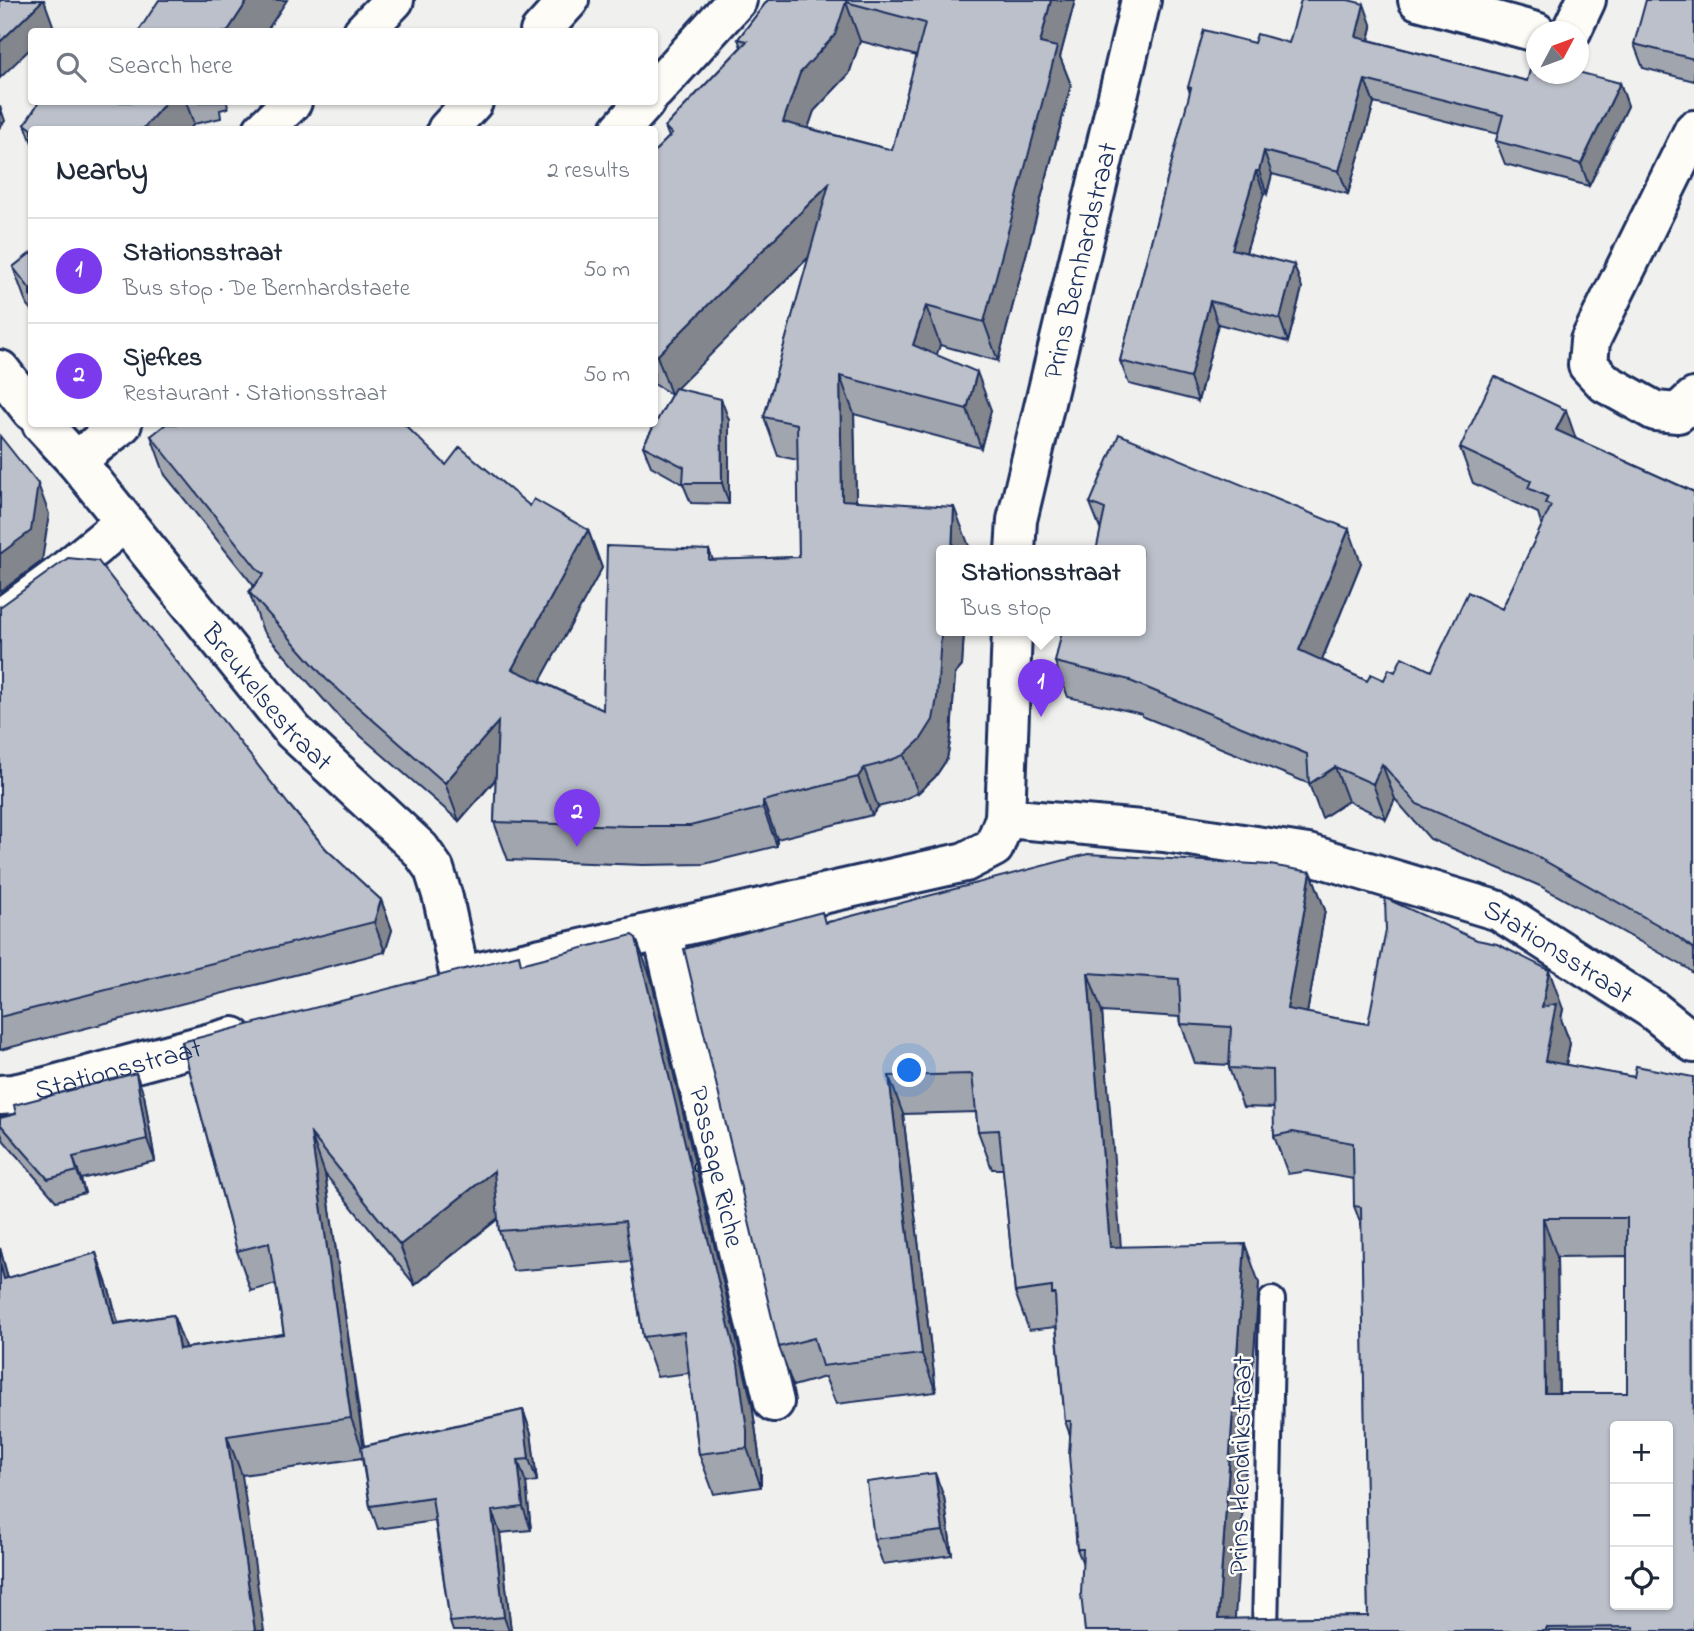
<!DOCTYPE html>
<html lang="en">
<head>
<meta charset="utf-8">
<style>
	body { margin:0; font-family:"Indie Flower",sans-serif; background:#f2f2f3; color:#1f2937 }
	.controls { position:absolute; right:21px; bottom:21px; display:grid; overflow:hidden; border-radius:7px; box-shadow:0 2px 5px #0004 }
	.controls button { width:63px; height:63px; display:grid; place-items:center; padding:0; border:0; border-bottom:2px solid #e0e1e3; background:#fff; color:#1f2937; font:35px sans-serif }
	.compass { position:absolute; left:1526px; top:21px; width:63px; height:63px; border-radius:50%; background:#fff; box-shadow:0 2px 5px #0004; rotate:49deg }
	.you { position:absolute; left:910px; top:1071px; width:24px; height:24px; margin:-18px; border:5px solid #fff; border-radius:50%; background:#1a73e8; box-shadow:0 0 0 10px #1a73e833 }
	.badge { display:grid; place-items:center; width:46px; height:46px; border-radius:50%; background:#7c3aed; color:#fff; font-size:23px; font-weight:700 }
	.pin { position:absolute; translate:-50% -58px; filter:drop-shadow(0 2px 4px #0008) }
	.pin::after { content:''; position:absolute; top:37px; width:24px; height:21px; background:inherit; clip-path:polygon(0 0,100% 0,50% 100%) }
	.popup { position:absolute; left:936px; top:545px; width:210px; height:91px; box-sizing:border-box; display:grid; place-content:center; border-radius:7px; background:#fff; filter:drop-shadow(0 2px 5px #0005); font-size:23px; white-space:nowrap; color:#747a83 }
	.popup b { font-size:26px; color:#1f2937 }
	.popup::after { content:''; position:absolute; left:50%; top:100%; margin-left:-14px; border:14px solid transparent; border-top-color:#fff }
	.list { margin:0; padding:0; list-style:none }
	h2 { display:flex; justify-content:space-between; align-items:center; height:91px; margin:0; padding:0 28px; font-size:30px }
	h2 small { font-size:23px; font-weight:400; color:#747a83 }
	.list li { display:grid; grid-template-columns:46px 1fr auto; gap:21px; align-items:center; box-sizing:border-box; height:105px; padding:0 28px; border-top:2px solid #e0e1e3 }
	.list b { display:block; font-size:26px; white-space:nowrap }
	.list p { margin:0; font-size:23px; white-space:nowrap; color:#747a83 }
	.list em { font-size:23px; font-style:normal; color:#747a83 }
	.icon { flex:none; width:38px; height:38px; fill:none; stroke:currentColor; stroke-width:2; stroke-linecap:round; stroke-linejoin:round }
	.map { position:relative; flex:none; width:1694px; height:1631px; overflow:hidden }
	.search { position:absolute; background:#fff; box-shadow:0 2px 5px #0004; left:28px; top:28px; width:630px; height:77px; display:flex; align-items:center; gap:18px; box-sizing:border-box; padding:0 24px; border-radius:7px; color:#747a83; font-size:26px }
	.panel { position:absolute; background:#fff; box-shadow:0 2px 5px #0004; left:28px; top:126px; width:630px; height:301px; border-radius:7px }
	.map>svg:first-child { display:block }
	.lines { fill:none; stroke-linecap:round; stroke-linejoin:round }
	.service-casing { stroke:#1b2f5e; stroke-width:30 }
	.pedestrian-casing { stroke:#1b2f5e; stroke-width:44 }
	.minor-casing { stroke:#1b2f5e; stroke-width:44 }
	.service { stroke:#fdfcf7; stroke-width:24 }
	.pedestrian { stroke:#fdfcf7; stroke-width:38 }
	.minor { stroke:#fdfcf7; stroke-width:38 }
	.wall { fill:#a1a5ae; stroke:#1b2f5e; stroke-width:2; fill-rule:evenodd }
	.shaded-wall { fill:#83868d; stroke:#1b2f5e; stroke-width:2 }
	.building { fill:#bbc0ca; stroke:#1b2f5e; stroke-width:2; fill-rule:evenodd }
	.labels { text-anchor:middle; stroke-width:5; stroke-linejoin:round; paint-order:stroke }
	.street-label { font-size:28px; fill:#1b2f5e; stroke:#fdfcf7 }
</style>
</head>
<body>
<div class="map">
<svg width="1694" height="1631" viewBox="0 0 1694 1631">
	<rect width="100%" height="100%" fill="#f0f0ee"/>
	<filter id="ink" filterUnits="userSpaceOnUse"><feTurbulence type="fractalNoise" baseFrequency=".0143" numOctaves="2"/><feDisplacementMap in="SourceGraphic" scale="14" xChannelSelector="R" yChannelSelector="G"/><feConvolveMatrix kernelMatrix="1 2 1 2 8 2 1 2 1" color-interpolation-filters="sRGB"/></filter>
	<g filter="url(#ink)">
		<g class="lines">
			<defs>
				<path id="service" d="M 1265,1631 L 1272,1300"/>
				<g id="pedestrian">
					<path id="s1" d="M 1005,818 L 1164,832 L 1308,854 L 1499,911 L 1653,1010 L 1694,1043"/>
					<path id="s2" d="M 662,931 L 774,1402"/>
				</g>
				<g id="minor">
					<path d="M 1418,0 L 1536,32"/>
					<path d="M 363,32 L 394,0"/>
					<path d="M 540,32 L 569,0"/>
					<path d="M 1571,32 L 1586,0"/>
					<path d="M 654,91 L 737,0"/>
					<path d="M 263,130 L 292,102"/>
					<path d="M 447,130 L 473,102"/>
					<path d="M 620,130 L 645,102"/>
					<path d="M 1694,130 L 1590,341 L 1588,365 L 1605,383 L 1655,411 L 1678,413 L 1694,398"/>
					<path d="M 0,370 L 32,411"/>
					<path id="s3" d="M 42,424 L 76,461 L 293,731 L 420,849 L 434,869 L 443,898 L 460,977"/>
					<path d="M 76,461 L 122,424"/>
					<path id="s4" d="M 1015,551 L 1017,520 L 1141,0"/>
					<path d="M 0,619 L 60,575 L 125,522"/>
					<path d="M 471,974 L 840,890 L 965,862 L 994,847 L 1005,818 L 1012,631"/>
					<path id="s5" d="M 0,1095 L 13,1094 L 46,1087 L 233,1037"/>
				</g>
			</defs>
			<use href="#service" class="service-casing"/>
			<use href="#pedestrian" class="pedestrian-casing"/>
			<use href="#minor" class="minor-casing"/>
			<use href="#service" class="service"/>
			<use href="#pedestrian" class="pedestrian"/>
			<use href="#minor" class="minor"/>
		</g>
		<path class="wall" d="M 768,0 L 1075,0 L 1060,57 L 1071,85 L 998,361 L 940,345 L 936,355 L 991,410 L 981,448 L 854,414 L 856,501 L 969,546 L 941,631 L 964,631 L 962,666 L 955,674 L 951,736 L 947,759 L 935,777 L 918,793 L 898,802 L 878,807 L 872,815 L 777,839 L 777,846 L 704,864 L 643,865 L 508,860 L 494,822 L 496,779 L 459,821 L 340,718 L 263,631 L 249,592 L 254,586 L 165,475 L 151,436 L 446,465 L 530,506 L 588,530 L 602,568 L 540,681 L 603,710 L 709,550 L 713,560 L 799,557 L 798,460 L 778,456 L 764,417 L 809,257 L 676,388 L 729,420 L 729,504 L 691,503 L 683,484 L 651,466 L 643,446 L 673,392 L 671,394 L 654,384 L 654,152 L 669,137 L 665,127 L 741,47 L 738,39 ZM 860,41 L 917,56 L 892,150 L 808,128 L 814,111 L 849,74 Z
			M 1694,0 L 1694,81 L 1643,68 L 1634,44 Z
			M 1372,27 L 1369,40 L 1527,81 L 1620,83 L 1628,106 L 1589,186 L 1505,164 L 1496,141 L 1498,134 L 1374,103 L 1348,194 L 1272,174 L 1267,194 L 1264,193 L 1246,253 L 1294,265 L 1302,288 L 1288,342 L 1218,324 L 1198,401 L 1129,384 L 1120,361 L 1190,93 L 1188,87 L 1254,43 L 1289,43 Z
			M 39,102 L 227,102 L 228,108 L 220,110 L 221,118 L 194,124 L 189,130 L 32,130 L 32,143 L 25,124 Z
			M 32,252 L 32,311 L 27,305 L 13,267 Z
			M 1576,439 L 1694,492 L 1694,974 L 1687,968 L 1540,886 L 1430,839 L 1395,799 L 1386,819 L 1348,801 L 1322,818 L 1310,784 L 1142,716 L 1142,714 L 1068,697 L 1055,662 L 1141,631 L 1090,503 L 1361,563 L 1322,660 L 1367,681 L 1384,680 L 1395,672 L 1431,671 L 1502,609 L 1543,524 L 1541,523 L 1538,513 L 1473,483 L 1460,448 Z
			M 0,607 L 289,805 L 326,849 L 381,900 L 392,930 L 385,952 L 0,1050 Z
			M 1311,872 L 1325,910 L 1307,1013 L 1368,1024 L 1563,1009 L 1561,1019 L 1570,1043 L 1566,1065 L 1634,1077 L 1693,1077 L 1694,1631 L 1085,1631 L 1083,1564 L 1077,1549 L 1070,1435 L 1065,1421 L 1056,1327 L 1029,1330 L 1015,1292 L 1003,1169 L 992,1169 L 978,1131 L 976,1112 L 903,1114 L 936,1392 L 836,1404 L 825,1377 L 793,1386 L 779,1347 L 826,922 ZM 1102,1012 L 1180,1017 L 1181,1024 L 1195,1063 L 1229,1065 L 1229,1068 L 1243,1107 L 1274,1108 L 1274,1136 L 1288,1174 L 1307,1171 L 1354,1179 L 1354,1206 L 1362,1227 L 1368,1616 L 1234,1619 L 1259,1283 L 1120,1247 ZM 1627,1256 L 1627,1393 L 1559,1393 L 1557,1257 Z
			M 522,964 L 651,978 L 752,1404 L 761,1470 L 761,1487 L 714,1494 L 699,1454 L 689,1373 L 657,1377 L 643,1337 L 631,1261 L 513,1271 L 499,1231 L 498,1219 L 415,1285 L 325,1174 L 364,1446 L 523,1410 L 531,1433 L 537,1481 L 526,1483 L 531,1530 L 500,1533 L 511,1631 L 453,1631 L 450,1622 L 435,1521 L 378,1529 L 370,1506 L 362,1458 L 242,1475 L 0,1631 L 0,1248 L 8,1278 L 96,1253 L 110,1293 L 118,1323 L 173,1315 L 185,1348 L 284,1334 L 276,1284 L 251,1291 L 237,1251 L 182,1042 Z
			M 144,1095 L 155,1161 L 81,1179 L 85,1193 L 56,1201 L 4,1141 L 0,1131 L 0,1118 Z
			M 944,1497 L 952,1555 L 883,1564 L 874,1539 Z"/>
		<path class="shaded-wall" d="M 43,0 L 44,0 L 53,25 L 47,32 L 32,32 L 32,47 L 0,78 L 0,42 Z
			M 248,0 L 287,0 L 266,32 L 227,32 Z
			M 1051,0 L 1075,0 L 1060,57 L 1071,85 L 998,361 L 984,322 L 1040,43 Z
			M 846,2 L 860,41 L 849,74 L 814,111 L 797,160 L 783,122 L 800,73 Z
			M 1364,4 L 1372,27 L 1364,59 L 1356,37 Z
			M 1365,80 L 1374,103 L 1348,194 L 1339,171 Z
			M 1620,83 L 1628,106 L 1589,186 L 1581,164 Z
			M 166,102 L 186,102 L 194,124 L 189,130 L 142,130 Z
			M 0,106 L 5,121 L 0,127 Z
			M 1264,151 L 1272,174 L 1267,194 L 1259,171 Z
			M 1256,171 L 1264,193 L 1240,272 L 1232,249 Z
			M 829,184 L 843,223 L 671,394 L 657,356 Z
			M 1294,265 L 1302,288 L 1288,342 L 1280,319 Z
			M 1210,301 L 1218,324 L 1198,401 L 1190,378 Z
			M 926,306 L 940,345 L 927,384 L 913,345 Z
			M 977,372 L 991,410 L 981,448 L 967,409 Z
			M 840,376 L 854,414 L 857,539 L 842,500 Z
			M 721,399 L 729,420 L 729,504 L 722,483 Z
			M 1566,410 L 1578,445 L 1556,430 Z
			M 38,484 L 49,514 L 42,561 L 0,592 L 0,554 Z
			M 954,507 L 969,546 L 968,551 L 952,551 Z
			M 1349,529 L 1361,563 L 1312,684 L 1299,650 Z
			M 588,530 L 602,568 L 526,707 L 512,669 Z
			M 944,631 L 964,631 L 962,666 L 955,674 L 951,736 L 947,759 L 935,777 L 918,793 L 904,755 L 941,635 Z
			M 498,722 L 512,760 L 459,821 L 445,783 Z
			M 1382,764 L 1395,799 L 1386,819 L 1373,784 Z
			M 1335,767 L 1348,801 L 1322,818 L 1309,784 Z
			M 864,768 L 878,807 L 872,815 L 858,777 Z
			M 763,801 L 777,839 L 777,846 L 763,808 Z
			M 1311,872 L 1325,910 L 1301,1048 L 1287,1009 Z
			M 381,900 L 392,930 L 385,952 L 374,922 Z
			M 636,938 L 651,978 L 752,1404 L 761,1470 L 761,1487 L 747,1448 Z
			M 1549,970 L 1563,1009 L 1561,1019 L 1570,1043 L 1559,1099 L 1545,1061 L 1542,1007 Z
			M 1088,973 L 1102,1012 L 1124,1285 L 1110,1247 Z
			M 136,1073 L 144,1095 L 155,1161 L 147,1139 Z
			M 889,1076 L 903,1114 L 936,1392 L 922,1354 Z
			M 311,1134 L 325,1174 L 365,1457 L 351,1418 Z
			M 73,1157 L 81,1179 L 85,1193 L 77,1171 Z
			M 494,1171 L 508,1210 L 415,1285 L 400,1245 Z
			M 1543,1218 L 1557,1257 L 1559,1432 L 1545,1393 Z
			M 1245,1244 L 1259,1283 L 1234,1631 L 1218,1619 Z
			M 0,1248 L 18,1319 L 4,1279 L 0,1263 Z
			M 96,1253 L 110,1293 L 129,1364 L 114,1324 Z
			M 173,1315 L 188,1354 L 179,1349 Z
			M 523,1410 L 531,1433 L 537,1481 L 529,1459 Z
			M 227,1436 L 242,1475 L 264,1631 L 255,1631 Z
			M 518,1460 L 526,1483 L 531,1530 L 523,1507 Z
			M 935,1473 L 944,1497 L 952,1555 L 943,1531 Z
			M 492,1511 L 500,1533 L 511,1631 L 509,1631 L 504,1617 Z"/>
		<path class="building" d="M 0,0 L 43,0 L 0,42 Z
			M 159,0 L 248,0 L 227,32 L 138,32 Z
			M 768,0 L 1051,0 L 1040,43 L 1057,47 L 984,322 L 926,306 L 913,345 L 977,372 L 967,409 L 840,376 L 842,500 L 954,507 L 952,551 L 941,551 L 941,631 L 944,631 L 941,635 L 937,698 L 933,720 L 921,739 L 904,755 L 883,763 L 864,768 L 858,777 L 763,801 L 763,808 L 690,826 L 629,826 L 494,822 L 498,722 L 445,783 L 326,679 L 249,592 L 264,574 L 259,571 L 151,436 L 166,424 L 404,424 L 446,465 L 460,447 L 530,506 L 534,499 L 588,530 L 512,669 L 603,710 L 607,546 L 709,550 L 709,560 L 799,557 L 797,424 L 764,417 L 829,184 L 657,356 L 654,354 L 654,152 L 672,134 L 665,127 L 747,41 L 738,39 ZM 846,2 L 925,23 L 892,150 L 783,122 L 800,73 L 835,35 Z
			M 1301,0 L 1348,0 L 1364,4 L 1356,37 L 1527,81 L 1531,66 L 1536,68 L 1536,74 L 1578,74 L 1578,72 L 1620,83 L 1581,164 L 1496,141 L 1503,115 L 1365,80 L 1339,171 L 1264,151 L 1259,171 L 1256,171 L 1232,249 L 1294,265 L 1280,319 L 1210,301 L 1190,378 L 1120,361 L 1191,88 L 1188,87 L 1204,30 L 1254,43 L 1257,34 L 1289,43 Z
			M 1646,0 L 1694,0 L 1694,59 L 1634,44 Z
			M 39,102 L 166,102 L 142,130 L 33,130 L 25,124 Z
			M 32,252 L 32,298 L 30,296 L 30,289 L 13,267 Z
			M 1494,376 L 1566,410 L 1556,430 L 1694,492 L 1694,949 L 1674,934 L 1527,851 L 1417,804 L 1382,764 L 1373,784 L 1335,767 L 1309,784 L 1307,754 L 1130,681 L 1130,680 L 1055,662 L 1062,631 L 1141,631 L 1141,551 L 1096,551 L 1105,509 L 1090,503 L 1119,434 L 1349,529 L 1299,650 L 1367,681 L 1371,674 L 1384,680 L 1389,669 L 1395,672 L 1402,657 L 1431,671 L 1468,592 L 1502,609 L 1551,506 L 1545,503 L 1548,497 L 1528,488 L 1531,481 L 1460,448 Z
			M 675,388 L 721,399 L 722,483 L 683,483 L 684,467 L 643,446 Z
			M 0,436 L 38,484 L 31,531 L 0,554 Z
			M 68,558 L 98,561 L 289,805 L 326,849 L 381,900 L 374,922 L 0,1017 L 0,607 Z
			M 1088,854 L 1270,865 L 1311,872 L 1287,1009 L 1368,1024 L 1386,930 L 1385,898 L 1477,940 L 1497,944 L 1549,970 L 1542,1007 L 1556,1004 L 1545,1061 L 1634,1077 L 1636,1066 L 1693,1077 L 1694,1629 L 1686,1631 L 1634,1631 L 1633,1627 L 1546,1628 L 1546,1631 L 1085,1631 L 1081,1594 L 1083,1549 L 1077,1549 L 1069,1455 L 1071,1421 L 1065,1421 L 1057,1334 L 1055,1294 L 1052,1294 L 1052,1287 L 1015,1292 L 999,1130 L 978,1131 L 972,1074 L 889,1076 L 922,1354 L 822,1366 L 814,1338 L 779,1347 L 684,949 L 822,912 L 825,923 ZM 1088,973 L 1179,979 L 1181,1024 L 1231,1027 L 1229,1068 L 1273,1070 L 1274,1136 L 1293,1132 L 1353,1143 L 1354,1206 L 1361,1207 L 1368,1616 L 1218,1619 L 1245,1244 L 1110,1247 ZM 1543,1218 L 1627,1218 L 1627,1393 L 1545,1393 ZM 1615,1426 L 1668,1426 L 1668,1605 L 1615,1605 Z
			M 632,935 L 636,938 L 738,1364 L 747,1430 L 747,1448 L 699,1454 L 684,1332 L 643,1337 L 625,1221 L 499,1231 L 494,1171 L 400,1245 L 311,1134 L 351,1418 L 227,1436 L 255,1631 L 0,1631 L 0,1263 L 4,1279 L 96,1253 L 114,1324 L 173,1315 L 179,1349 L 284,1334 L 269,1243 L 237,1251 L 182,1042 L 519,955 L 521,964 Z
			M 136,1073 L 147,1139 L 73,1157 L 77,1171 L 48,1179 L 0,1124 L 0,1118 L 16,1114 L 14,1105 Z
			M 523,1410 L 529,1459 L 518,1460 L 523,1507 L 492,1511 L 504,1617 L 450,1622 L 432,1497 L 370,1506 L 361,1447 Z
			M 935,1473 L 943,1531 L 874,1539 L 867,1482 Z"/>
	</g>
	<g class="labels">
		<g class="street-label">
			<text dy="10" stroke="none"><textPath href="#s4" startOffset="298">Prins Bernhardstraat</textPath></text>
			<text dy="10" stroke="none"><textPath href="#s3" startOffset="354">Breukelsestraat</textPath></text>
			<text dy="10" stroke="none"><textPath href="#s1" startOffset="576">Stationsstraat</textPath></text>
			<text dy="10" stroke="none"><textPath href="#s5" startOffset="121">Stationsstraat</textPath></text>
			<text dy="10" stroke="none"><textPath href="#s2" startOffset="242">Passage Riche</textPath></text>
			<text transform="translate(1239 1465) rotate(-89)" y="10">Prins Hendrikstraat</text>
		</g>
	</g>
</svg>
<div class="controls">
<button>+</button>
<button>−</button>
<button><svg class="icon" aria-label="locate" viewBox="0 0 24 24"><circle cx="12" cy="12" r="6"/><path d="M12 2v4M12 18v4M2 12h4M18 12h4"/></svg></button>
</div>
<svg class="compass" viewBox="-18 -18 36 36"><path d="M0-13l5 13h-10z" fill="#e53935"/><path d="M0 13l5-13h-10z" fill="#747a83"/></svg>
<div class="you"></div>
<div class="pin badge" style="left:1041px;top:717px">1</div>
<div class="popup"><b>Stationsstraat</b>Bus stop</div>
<div class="pin badge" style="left:577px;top:847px">2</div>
<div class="search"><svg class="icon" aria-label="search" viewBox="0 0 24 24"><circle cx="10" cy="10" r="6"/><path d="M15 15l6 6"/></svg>Search here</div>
<section class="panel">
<h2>Nearby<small>2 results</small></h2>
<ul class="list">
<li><span class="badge">1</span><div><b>Stationsstraat</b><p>Bus stop · De Bernhardstaete</p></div><em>50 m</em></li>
<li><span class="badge">2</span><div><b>Sjefkes</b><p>Restaurant · Stationsstraat</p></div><em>50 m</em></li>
</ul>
</section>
</div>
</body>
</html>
